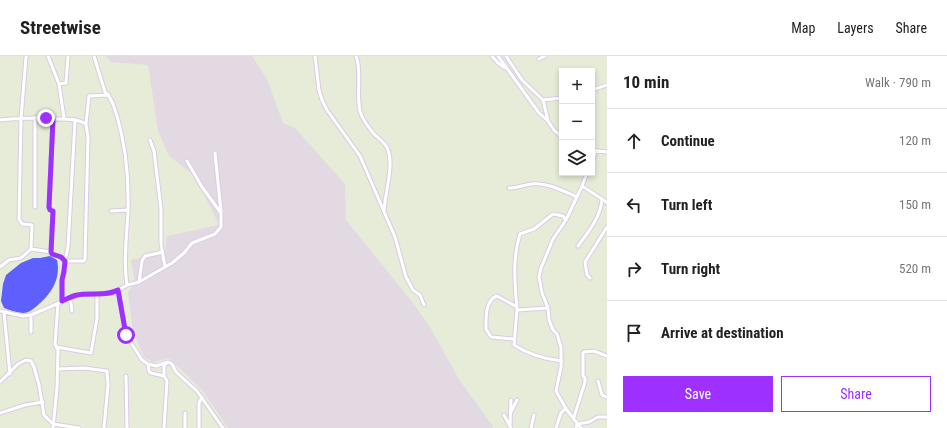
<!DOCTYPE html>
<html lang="en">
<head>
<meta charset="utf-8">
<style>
	body { margin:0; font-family:"Roboto Condensed",sans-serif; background:#f2f2f2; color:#222 }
	.controls { position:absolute; right:12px; top:12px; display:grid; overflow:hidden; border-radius:0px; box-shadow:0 2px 6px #0003 }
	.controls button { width:36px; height:36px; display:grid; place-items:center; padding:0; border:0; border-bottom:1px solid #e0e0e0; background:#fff; color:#222; font:20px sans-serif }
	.stop { position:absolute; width:12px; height:12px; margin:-9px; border:3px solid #9e31ff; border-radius:50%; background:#fff }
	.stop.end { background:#9e31ff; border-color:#fff; box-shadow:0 1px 4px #0008 }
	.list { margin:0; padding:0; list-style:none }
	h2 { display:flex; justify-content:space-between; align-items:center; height:52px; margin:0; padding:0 16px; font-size:17px }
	h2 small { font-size:13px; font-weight:400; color:#767676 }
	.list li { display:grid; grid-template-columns:26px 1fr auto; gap:12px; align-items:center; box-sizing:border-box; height:64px; padding:0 16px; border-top:1px solid #e0e0e0 }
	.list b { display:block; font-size:15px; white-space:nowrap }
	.list em { font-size:13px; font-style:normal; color:#767676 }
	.actions { display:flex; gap:8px; padding:12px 16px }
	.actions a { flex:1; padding:9px 0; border:1px solid #9e31ff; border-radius:0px; text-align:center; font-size:14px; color:#9e31ff }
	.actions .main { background:#9e31ff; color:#fff }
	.icon { flex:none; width:22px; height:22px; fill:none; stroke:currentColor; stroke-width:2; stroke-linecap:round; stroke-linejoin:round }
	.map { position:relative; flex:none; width:607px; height:372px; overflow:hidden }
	header { display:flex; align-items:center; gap:24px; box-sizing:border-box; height:56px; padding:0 20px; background:#fff; border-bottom:1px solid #e0e0e0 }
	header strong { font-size:19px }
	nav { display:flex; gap:22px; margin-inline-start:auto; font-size:14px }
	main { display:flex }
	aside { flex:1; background:#fff }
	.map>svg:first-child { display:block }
	.industrial { fill:#e3d9e3 }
	.water { fill:#5d60fc }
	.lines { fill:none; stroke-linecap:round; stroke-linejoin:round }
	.minor-casing { stroke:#d8cce3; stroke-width:5 }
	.minor { stroke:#fff; stroke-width:3 }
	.route { stroke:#9e31ff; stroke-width:5 }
</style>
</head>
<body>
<header>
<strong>Streetwise</strong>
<nav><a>Map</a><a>Layers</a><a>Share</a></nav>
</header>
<main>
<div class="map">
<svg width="607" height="372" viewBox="0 0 607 372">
	<rect width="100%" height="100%" fill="#e6ecd7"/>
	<path class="industrial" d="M 106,0 L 252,0 L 267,23 L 283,67 L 295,72 L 345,128 L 346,164 L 413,247 L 430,271 L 460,325 L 492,369 L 493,372 L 228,372 L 202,334 L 169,302 L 153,306 L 144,301 L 133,275 L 128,237 L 135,225 L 131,204 L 165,197 L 167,180 L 219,169 L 195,120 L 169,100 L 158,75 L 148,9 L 111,6 Z"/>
	<path class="water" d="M 50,200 L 57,204 C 61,222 52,237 39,248 C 35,252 29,257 23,257 C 17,257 10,254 4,252 L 1,245 L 3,228 L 6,219 L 21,207 L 33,202 L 40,202 Z"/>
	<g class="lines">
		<defs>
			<path id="minor" d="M 48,0 L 59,28 L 64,62
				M 315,0 L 319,34 L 322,44 L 327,54 L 360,100 L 395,181 L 406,221 L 413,234 L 420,239 L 424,249
				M 356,0 C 362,13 356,38 360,55 C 362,63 369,72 374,78 C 379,83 386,87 388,94 C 394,110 385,137 384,155
				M 492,0 L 498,7 L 505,12
				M 498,0 L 539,57 L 548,65
				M 506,0 L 522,24 L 543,44 L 548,65 L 554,74 L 562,81
				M 539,3 L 545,0
				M 59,28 L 66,27 L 68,0
				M 592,34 L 607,29
				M 543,44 L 562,42
				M 0,64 C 11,63 23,62 34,62 C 40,61 47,63 53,63 C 64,63 76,62 86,68 L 88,81 L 85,203 L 84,205 L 65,205 L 65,215 L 62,224 L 62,245
				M 86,68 L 89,40 L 109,39
				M 150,84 L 154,95 L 161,153 L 161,188 L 165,211
				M 592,94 L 607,96
				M 215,97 L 221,156
				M 592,105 L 596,95
				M 582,130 L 605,145 L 607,147
				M 509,132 C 517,132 524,129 531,128 C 547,126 563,135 577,141
				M 35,151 L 35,61
				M 111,155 L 128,154
				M 578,190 C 589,175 600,162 602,144
				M 31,193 L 51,196 L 52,198 L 61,201 L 65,205 L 68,191 L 75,65
				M 51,196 L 53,155 L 50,153 L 49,151 L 53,63
				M 0,211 L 9,204 L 21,202 L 31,193 L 32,169 L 22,168 L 19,163 L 21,63 L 26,1 L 27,0
				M 590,222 L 587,219 L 585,206 L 607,171
				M 139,226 L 142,205 L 145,200 L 159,197 L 162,196
				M 127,229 L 139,226 L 172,207 L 184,197 L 192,187 L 215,178 L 221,171 L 221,157 L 202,131 L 187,105
				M 118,234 L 126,279 L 142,304 L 148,308 L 156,310 L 168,306 L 172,308 L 176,316 L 197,335 L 223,372
				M 68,243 L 71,247 L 72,255
				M 548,252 L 517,254 L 514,289 C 529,299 544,303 562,305
				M 517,254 C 515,229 512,203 520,178 L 534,173 L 553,158 L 563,160 L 566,164
				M 0,255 L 23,260 L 31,259 L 78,239 L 114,237 L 127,229 C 123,205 127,179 128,155 C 129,123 126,91 117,60 C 114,52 112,41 105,36 L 94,0
				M 4,256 L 10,318
				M 31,259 L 31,276
				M 514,283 L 491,281 L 486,273 C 486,262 485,244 497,240 L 517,251
				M 56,291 L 91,297 L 97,262 L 97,239
				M 148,308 L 149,315 L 151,317 L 164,320
				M 58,313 L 84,312 L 107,315 L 108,329 L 104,372
				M 126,320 L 127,372
				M 598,325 L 602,339 L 607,341
				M 0,326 L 18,308 L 26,304 L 31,305 L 34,311 L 39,329 L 44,359 L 53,368 L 79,372
				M 511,356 L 517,344
				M 0,357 L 25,349 L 43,346
				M 504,359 L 511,372
				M 574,361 L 585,326 L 585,322 L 583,320 L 583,297 L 584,296 L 594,295 L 607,300
				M 510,370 L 511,344
				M 53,372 L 57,332 L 58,294 L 55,288 L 58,247
				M 164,372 L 167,325 L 164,320 L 164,310 L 167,307
				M 185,372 L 185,357
				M 199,372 L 199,347 L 202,341
				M 531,372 L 534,359
				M 556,372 L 561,357 L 566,352
				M 576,372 L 577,368 L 589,366 L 598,361 L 607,361
				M 581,372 L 566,353 L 556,335 L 561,311 L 561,291 L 557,278 L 553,274 L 549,264 L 548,252 L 542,237 L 539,221 L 541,212 L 553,183 L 566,164 L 582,130 L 587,117"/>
		</defs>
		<use href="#minor" class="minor-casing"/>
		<use href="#minor" class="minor"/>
	</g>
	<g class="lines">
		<path class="route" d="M 46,62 L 53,63 L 49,151 L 50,154 L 53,155 L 51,196 L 52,198 L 61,201 L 65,205 L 64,215 L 62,224 L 62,245 C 67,243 72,240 77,239 C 90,236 105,241 118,234 L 126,279"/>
	</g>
</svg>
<div class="controls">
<button>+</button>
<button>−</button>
<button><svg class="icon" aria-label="layers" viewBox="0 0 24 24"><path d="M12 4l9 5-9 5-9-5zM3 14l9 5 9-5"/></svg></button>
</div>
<div class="stop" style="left:126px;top:279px"></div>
<div class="stop end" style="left:46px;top:62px"></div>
</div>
<aside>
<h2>10 min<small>Walk · 790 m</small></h2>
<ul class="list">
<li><svg class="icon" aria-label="ahead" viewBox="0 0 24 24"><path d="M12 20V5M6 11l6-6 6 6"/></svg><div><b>Continue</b></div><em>120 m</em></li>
<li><svg class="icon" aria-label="left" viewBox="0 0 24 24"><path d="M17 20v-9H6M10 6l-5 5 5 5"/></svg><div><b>Turn left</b></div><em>150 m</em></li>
<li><svg class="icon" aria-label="right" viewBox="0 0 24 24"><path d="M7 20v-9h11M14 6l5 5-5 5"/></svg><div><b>Turn right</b></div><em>520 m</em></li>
<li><svg class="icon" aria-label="arrive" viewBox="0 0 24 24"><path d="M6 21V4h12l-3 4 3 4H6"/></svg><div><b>Arrive at destination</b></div></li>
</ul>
<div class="actions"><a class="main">Save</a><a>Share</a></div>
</aside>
</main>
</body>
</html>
